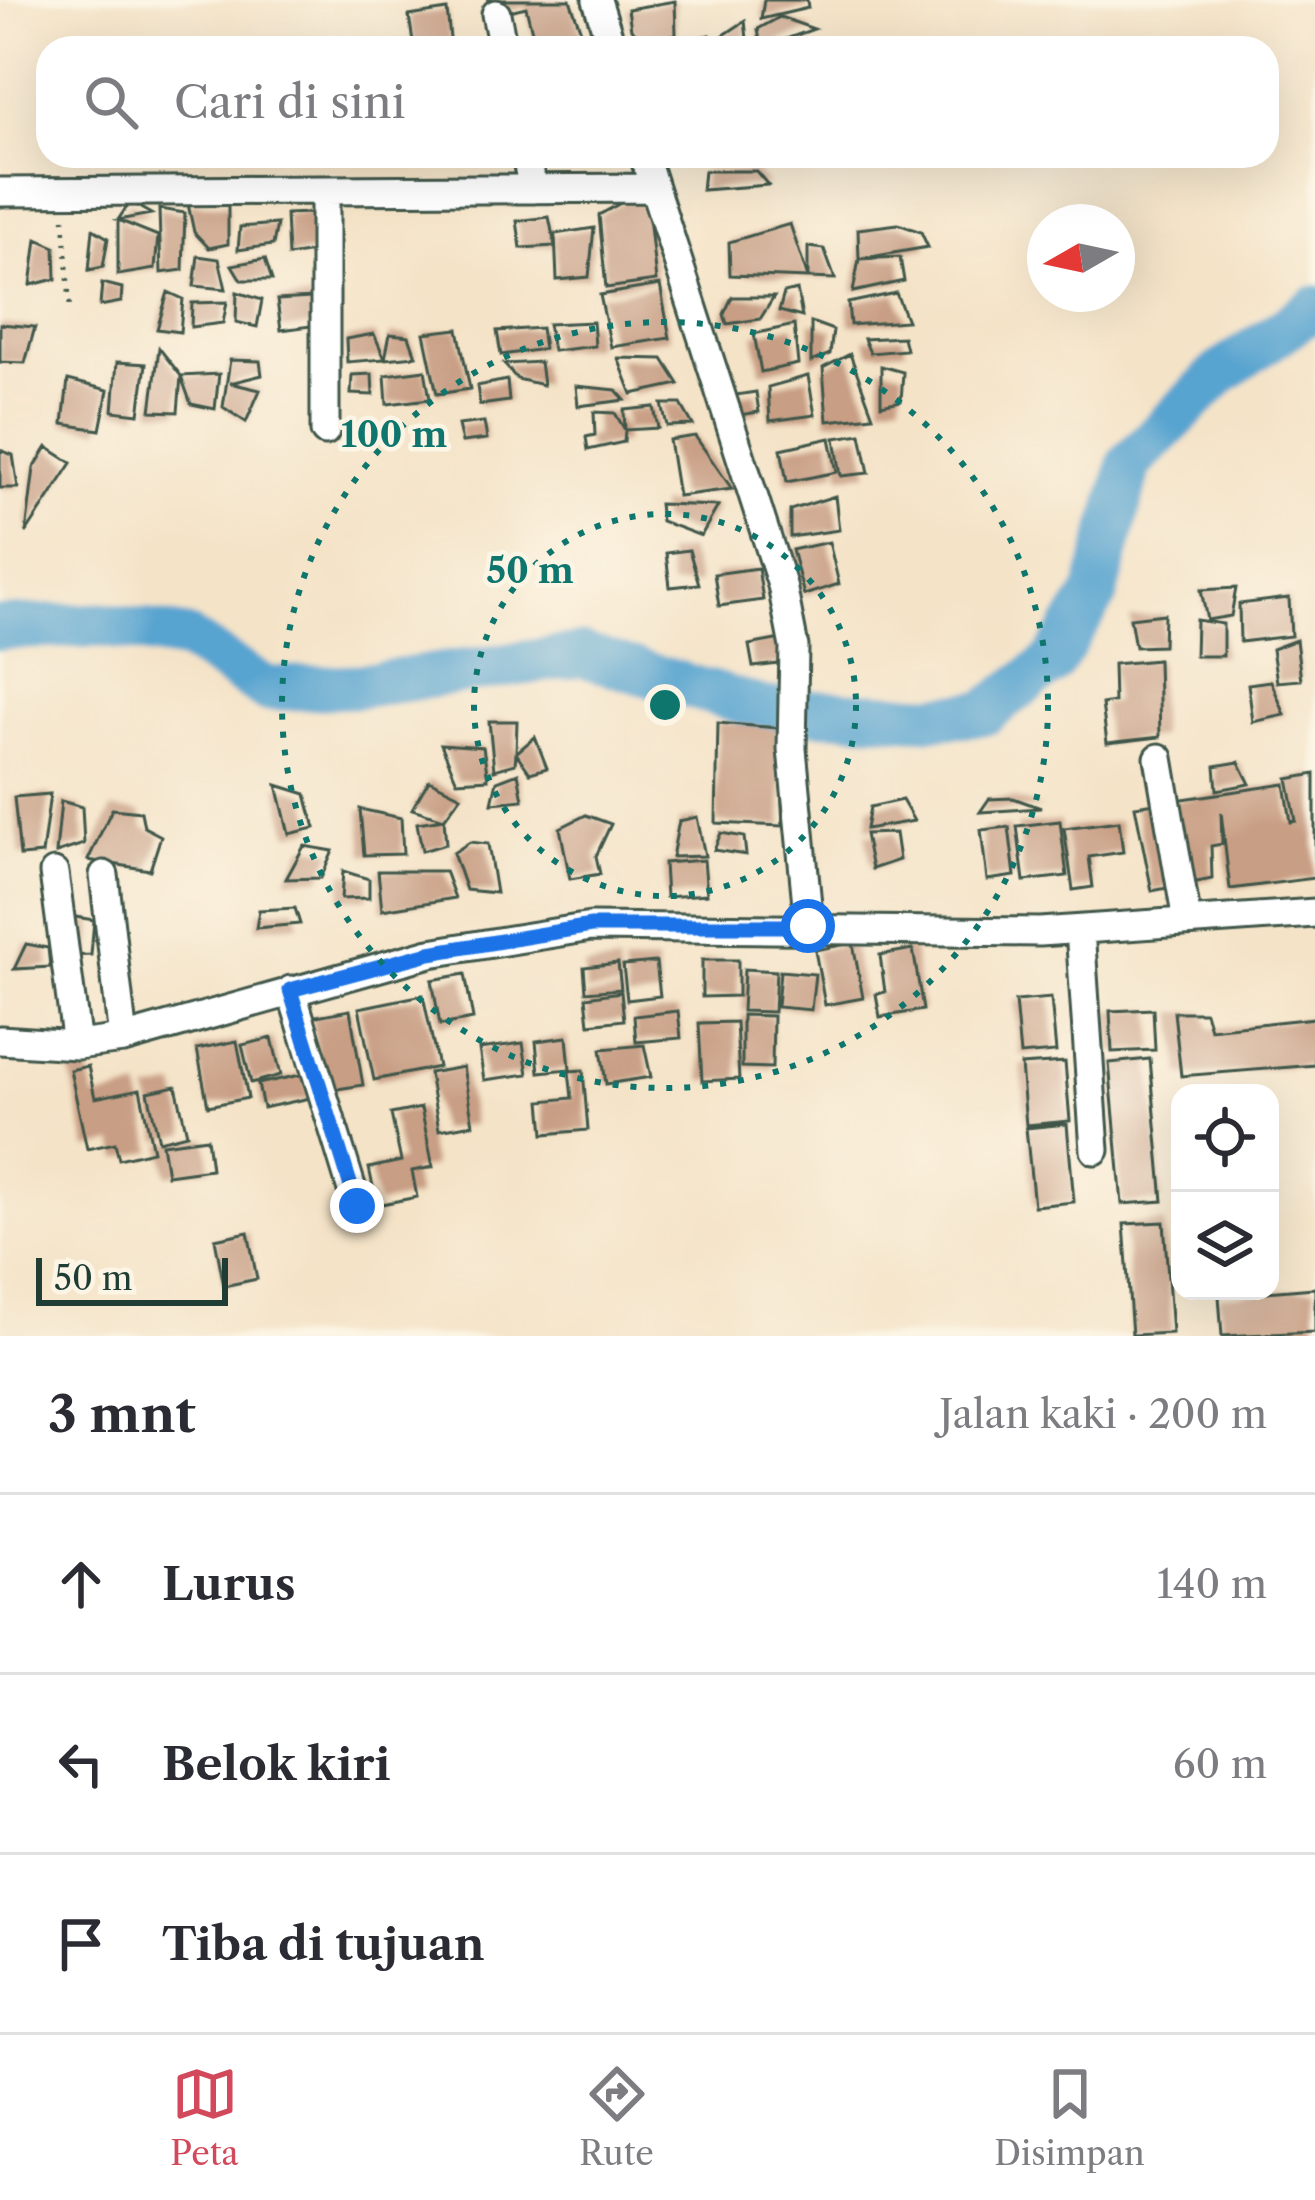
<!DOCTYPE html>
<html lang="id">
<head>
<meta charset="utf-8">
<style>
	body { margin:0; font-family:"Libre Caslon Text",serif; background:#f2f2f3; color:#2b2b33 }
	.controls { position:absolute; right:36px; bottom:36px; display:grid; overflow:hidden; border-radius:24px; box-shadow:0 12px 48px #0002 }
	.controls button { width:108px; height:108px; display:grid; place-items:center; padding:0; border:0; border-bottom:3px solid #e1e1e2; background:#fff; color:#2b2b33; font:60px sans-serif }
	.compass { position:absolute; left:1027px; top:204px; width:108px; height:108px; border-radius:50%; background:#fff; box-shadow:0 12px 48px #0002; rotate:261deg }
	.scale { position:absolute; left:36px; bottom:30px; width:192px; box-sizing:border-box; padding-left:12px; border:6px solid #1f3d34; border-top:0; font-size:33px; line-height:42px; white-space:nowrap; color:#1f3d34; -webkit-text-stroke:9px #fcf5e5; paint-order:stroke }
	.stop { position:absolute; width:36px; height:36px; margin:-27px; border:9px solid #1a73e8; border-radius:50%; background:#fff }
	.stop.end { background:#1a73e8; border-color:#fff; box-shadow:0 3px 12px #0008 }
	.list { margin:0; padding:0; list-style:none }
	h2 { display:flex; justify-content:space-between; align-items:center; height:156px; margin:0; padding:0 48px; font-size:51px }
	h2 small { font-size:39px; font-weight:400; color:#7c7c81 }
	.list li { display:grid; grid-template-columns:78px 1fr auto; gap:36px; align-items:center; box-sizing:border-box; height:180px; padding:0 48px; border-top:3px solid #e1e1e2 }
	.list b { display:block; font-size:45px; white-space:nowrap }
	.list em { font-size:39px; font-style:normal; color:#7c7c81 }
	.icon { flex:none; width:66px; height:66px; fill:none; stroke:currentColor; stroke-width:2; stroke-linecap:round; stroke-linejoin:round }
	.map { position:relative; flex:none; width:1315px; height:1336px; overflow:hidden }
	.search { position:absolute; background:#fff; box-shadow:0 12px 48px #0002; left:36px; right:36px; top:36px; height:132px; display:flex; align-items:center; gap:30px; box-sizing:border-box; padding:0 42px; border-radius:36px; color:#7c7c81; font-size:45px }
	.sheet { height:696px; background:#fff }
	nav { display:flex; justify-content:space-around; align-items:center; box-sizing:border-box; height:168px; border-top:3px solid #e1e1e2; background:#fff; font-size:33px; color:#7c7c81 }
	nav a { display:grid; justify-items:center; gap:6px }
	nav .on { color:#d1495b }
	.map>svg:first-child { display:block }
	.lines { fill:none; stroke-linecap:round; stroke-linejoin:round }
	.river { stroke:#58a4d0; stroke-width:45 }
	.building { fill:#c89e84 }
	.minor-casing { stroke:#3f564a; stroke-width:33 }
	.path { stroke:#3f564a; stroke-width:4.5; stroke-dasharray:3 9; stroke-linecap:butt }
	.minor { stroke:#fff; stroke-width:27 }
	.route { stroke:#1a73e8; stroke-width:15 }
	.ring { fill:none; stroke:#0f766e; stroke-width:6; stroke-dasharray:6 12 }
	.centre { fill:#0f766e; stroke:#fcf5e5; stroke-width:6 }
	.ring-label { font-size:36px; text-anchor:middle; font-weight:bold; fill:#0f766e; stroke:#fcf5e5; stroke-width:9; stroke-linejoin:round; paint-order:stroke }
</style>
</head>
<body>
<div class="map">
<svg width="1315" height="1336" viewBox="0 0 1315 1336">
	<rect width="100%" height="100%" fill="#fcf5e5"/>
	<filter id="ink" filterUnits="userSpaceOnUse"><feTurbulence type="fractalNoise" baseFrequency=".00833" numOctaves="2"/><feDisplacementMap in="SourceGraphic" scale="24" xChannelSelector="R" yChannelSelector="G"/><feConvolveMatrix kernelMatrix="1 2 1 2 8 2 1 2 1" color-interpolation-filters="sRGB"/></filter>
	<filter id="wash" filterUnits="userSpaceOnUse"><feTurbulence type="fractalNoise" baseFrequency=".004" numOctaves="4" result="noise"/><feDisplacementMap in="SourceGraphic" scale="48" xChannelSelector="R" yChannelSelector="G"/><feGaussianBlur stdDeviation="2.7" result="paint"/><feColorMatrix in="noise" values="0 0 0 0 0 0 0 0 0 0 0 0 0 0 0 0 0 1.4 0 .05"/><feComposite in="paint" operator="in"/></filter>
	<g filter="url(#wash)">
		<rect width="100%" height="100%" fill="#f4e3c7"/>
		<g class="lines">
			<path class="river" d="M 0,628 L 103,625 L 187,639 L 266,689 L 359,686 L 582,655 L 766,709 L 929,717 L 985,713 L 1052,663 L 1096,594 L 1130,463 L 1220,373 L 1315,308"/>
		</g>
		<g id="blocks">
			<path class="building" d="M 488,0 L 570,0 L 587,48 L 536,48 L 526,7 L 496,14 Z
				M 764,0 L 807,0 L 808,8 L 761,19 Z
				M 675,1 L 676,34 L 646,42 L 631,29 L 628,9 Z
				M 447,10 L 451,48 L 414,48 L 409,16 Z
				M 780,17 L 814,29 L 761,48 L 758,29 Z
				M 745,21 L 748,48 L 724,48 L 721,37 Z
				M 710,35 L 711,48 L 665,48 L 664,43 Z
				M 704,171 L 756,171 L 768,185 L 702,190 Z
				M 646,189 L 656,281 L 606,288 L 599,215 Z
				M 130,202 L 151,214 L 118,220 L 158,236 L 155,269 L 118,275 L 118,220 Z
				M 188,204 L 228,205 L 228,244 L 209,248 L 194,232 Z
				M 159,209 L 185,213 L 183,270 L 161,273 Z
				M 311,213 L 313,252 L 288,256 L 286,214 Z
				M 549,217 L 555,246 L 521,248 L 517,221 Z
				M 277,224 L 273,245 L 238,250 L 240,227 Z
				M 790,224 L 808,278 L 808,247 L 824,249 L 835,279 L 808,278 L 730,275 L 729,242 Z
				M 898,224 L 921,232 L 928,247 L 859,259 L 858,229 Z
				M 594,228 L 589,277 L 557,280 L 555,234 Z
				M 93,229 L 108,238 L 103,267 L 89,270 Z
				M 37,239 L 55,247 L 56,279 L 31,285 Z
				M 198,256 L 219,259 L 226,289 L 194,286 Z
				M 900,257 L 904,281 L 853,292 L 859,259 Z
				M 265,259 L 272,280 L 241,280 L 232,265 Z
				M 102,283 L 122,288 L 121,302 L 100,306 Z
				M 660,285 L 670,338 L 611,347 L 600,295 Z
				M 797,290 L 802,317 L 779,311 L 784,293 Z
				M 168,292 L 183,299 L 180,332 L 157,329 Z
				M 237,292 L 262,300 L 257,327 L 236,322 Z
				M 896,293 L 907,321 L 850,325 L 848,303 Z
				M 732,297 L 774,297 L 760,319 L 727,324 L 724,314 Z
				M 312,298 L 311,326 L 281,330 L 277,300 Z
				M 227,302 L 223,323 L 191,327 L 192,303 Z
				M 593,322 L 595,346 L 553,351 L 548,324 Z
				M 811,322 L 833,330 L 830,354 L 811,362 Z
				M 0,324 L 35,327 L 25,363 L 0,362 Z
				M 794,325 L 798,364 L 761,372 L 754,334 Z
				M 541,328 L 544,349 L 501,355 L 497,331 Z
				M 458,329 L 470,389 L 437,394 L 424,333 Z
				M 374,334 L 385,359 L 347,362 L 346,339 Z
				M 390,334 L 409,336 L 416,356 L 385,359 Z
				M 903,337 L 906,350 L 870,353 L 864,339 Z
				M 159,348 L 181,376 L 219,374 L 215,409 L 191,404 L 181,376 L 178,412 L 151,411 Z
				M 850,354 L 873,416 L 827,421 L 823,368 Z
				M 618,358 L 663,359 L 679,384 L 632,394 Z
				M 230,360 L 260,361 L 262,375 L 230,383 L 260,390 L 246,422 L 223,407 Z
				M 117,362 L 146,364 L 139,414 L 113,411 Z
				M 540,362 L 543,385 L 517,379 L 504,364 Z
				M 881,366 L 903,372 L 901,401 L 881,405 Z
				M 425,370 L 430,399 L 387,404 L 385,375 Z
				M 372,374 L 373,395 L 351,394 L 352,375 Z
				M 808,376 L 815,415 L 770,421 L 768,387 Z
				M 68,380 L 108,390 L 100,430 L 63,424 Z
				M 507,380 L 509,401 L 480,405 L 477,386 Z
				M 576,386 L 616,390 L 625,400 L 578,406 Z
				M 756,392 L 759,412 L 739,415 L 736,395 Z
				M 662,404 L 681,404 L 693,425 L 667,426 Z
				M 654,407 L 658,428 L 625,430 L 624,410 Z
				M 594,412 L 615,413 L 625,430 L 624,442 L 588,450 L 586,437 L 595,435 Z
				M 484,422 L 487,439 L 462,442 L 458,425 Z
				M 861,434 L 869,473 L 841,476 L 835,438 Z
				M 695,436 L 732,489 L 678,496 L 669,440 Z
				M 830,438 L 837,472 L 787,482 L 781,449 Z
				M 47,447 L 72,463 L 26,533 L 34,468 Z
				M 0,450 L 13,455 L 18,488 L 0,488 Z
				M 835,496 L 839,530 L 790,537 L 790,510 Z
				M 659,504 L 718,506 L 701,536 L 661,521 Z
				M 829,542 L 839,584 L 804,595 L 792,550 Z
				M 689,550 L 699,584 L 670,587 L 666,553 Z
				M 758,568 L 763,600 L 719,606 L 714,574 Z
				M 1236,588 L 1231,616 L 1207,620 L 1201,590 Z
				M 1289,598 L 1291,636 L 1240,642 L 1239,604 Z
				M 1164,614 L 1163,646 L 1135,647 L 1130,618 Z
				M 1196,620 L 1223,624 L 1223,656 L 1195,656 Z
				M 781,639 L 787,663 L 753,667 L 749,645 Z
				M 1296,640 L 1301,680 L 1277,682 L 1272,649 Z
				M 1158,660 L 1160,737 L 1107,743 L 1102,704 L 1114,702 L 1113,664 Z
				M 1271,681 L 1285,715 L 1253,722 L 1248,684 Z
				M 489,721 L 517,721 L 516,753 L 535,737 L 547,768 L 530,773 L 516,753 L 515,764 L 494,770 Z
				M 718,723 L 778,728 L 783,826 L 716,823 Z
				M 441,744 L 483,747 L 488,779 L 457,781 Z
				M 1239,762 L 1250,784 L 1217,790 L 1215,766 Z
				M 518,773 L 523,800 L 492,803 L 497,781 Z
				M 1315,774 L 1315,878 L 1230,889 L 1221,812 L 1222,844 L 1211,846 L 1212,879 L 1152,891 L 1135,806 L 1285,784 L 1291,822 L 1296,821 L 1288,779 Z
				M 429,780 L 461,796 L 444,819 L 412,809 Z
				M 277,785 L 306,794 L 315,828 L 289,834 Z
				M 50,794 L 42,854 L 20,856 L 14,797 Z
				M 1013,798 L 1041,808 L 980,812 L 989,799 Z
				M 902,800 L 914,821 L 866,829 L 870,807 Z
				M 61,801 L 82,807 L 84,844 L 56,853 Z
				M 112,809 L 141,812 L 144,827 L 161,836 L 150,870 L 88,860 Z
				M 360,809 L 401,818 L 403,854 L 364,855 Z
				M 586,815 L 611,824 L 596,856 L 600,874 L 570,879 L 560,828 Z
				M 697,817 L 705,856 L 672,857 L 679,821 Z
				M 444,819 L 446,844 L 422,851 L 417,823 Z
				M 1060,821 L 1067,876 L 1024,881 L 1017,826 Z
				M 1119,821 L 1123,852 L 1089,857 L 1093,887 L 1073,890 L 1064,828 Z
				M 1009,827 L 1015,876 L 987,880 L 981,830 Z
				M 721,833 L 744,837 L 746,855 L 714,850 Z
				M 895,833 L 899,860 L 872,869 L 865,834 Z
				M 470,842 L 488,844 L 496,893 L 466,890 L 453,853 Z
				M 304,846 L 333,851 L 321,878 L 286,879 Z
				M 704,860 L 707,894 L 666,897 L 664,863 Z
				M 343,871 L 369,879 L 369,898 L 341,899 Z
				M 378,871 L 445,871 L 455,898 L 382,910 Z
				M 295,908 L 300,924 L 256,928 L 259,910 Z
				M 69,916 L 94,920 L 91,955 L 68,956 Z
				M 853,943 L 863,998 L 825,1005 L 815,950 Z
				M 26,944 L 48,948 L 50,967 L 14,969 Z
				M 913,949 L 923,1010 L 880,1017 L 876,994 L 885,992 L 880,955 Z
				M 702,960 L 738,960 L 738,996 L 702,997 Z
				M 656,962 L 660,996 L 627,1000 L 623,965 Z
				M 618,963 L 621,989 L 586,992 L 584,967 Z
				M 744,969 L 776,971 L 774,1012 L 742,1011 Z
				M 780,971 L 815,974 L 811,1010 L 777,1007 Z
				M 465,974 L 473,1019 L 440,1025 L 432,980 Z
				M 621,992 L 624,1020 L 589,1024 L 586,997 Z
				M 423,995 L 438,1067 L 374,1080 L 359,1008 Z
				M 1051,998 L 1056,1052 L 1020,1055 L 1015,1001 Z
				M 1153,1009 L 1155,1050 L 1112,1052 L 1110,1011 Z
				M 350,1010 L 363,1085 L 324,1091 L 311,1017 Z
				M 678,1011 L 681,1038 L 636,1042 L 634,1016 Z
				M 1174,1012 L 1205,1012 L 1210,1029 L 1315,1018 L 1315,1065 L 1181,1076 Z
				M 742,1015 L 773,1016 L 772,1068 L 742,1067 Z
				M 736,1022 L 739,1079 L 702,1081 L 699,1023 Z
				M 567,1037 L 570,1069 L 539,1072 L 536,1041 Z
				M 272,1038 L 281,1075 L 251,1083 L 242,1045 Z
				M 237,1041 L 248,1098 L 208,1106 L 197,1049 Z
				M 523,1043 L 528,1074 L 484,1080 L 479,1049 Z
				M 644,1045 L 651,1077 L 606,1084 L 601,1049 Z
				M 1150,1059 L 1163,1201 L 1122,1204 L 1109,1063 Z
				M 1065,1062 L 1070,1121 L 1026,1125 L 1021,1065 Z
				M 88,1066 L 95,1098 L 140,1089 L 153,1151 L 119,1159 L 115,1143 L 87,1149 L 70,1070 Z
				M 463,1067 L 473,1124 L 439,1130 L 429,1073 Z
				M 583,1070 L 588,1130 L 544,1134 L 541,1101 L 572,1098 L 569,1071 Z
				M 305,1074 L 310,1098 L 263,1108 L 258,1084 Z
				M 176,1086 L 187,1134 L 159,1141 L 148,1092 Z
				M 421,1108 L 433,1167 L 412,1171 L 417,1197 L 377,1205 L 369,1168 L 401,1161 L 391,1114 Z
				M 1067,1124 L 1074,1202 L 1034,1206 L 1026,1128 Z
				M 207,1138 L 211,1169 L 167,1175 L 162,1144 Z
				M 1164,1222 L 1172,1333 L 1132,1335 L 1124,1224 Z
				M 248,1232 L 257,1279 L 224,1286 L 215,1239 Z
				M 1315,1288 L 1315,1332 L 1222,1336 L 1219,1296 Z"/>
		</g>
	</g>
	<g filter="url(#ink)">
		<use href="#blocks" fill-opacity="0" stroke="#3f564a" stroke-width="3"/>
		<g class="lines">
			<defs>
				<path id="minor" d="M 597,0 L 612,48
					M 496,14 L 503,48
					M 526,156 L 533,189
					M 644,156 L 782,585 L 794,647 L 792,749 L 809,925
					M 325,191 L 325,431
					M 0,192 L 653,188
					M 1159,758 L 1187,921
					M 54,873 L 77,1045
					M 104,875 L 123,1039
					M 1080,930 L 1095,1150
					M 291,990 L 357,1206
					M 0,1040 L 77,1045 L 123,1039 L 430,953 L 591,927 L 1040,932 L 1315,913"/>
			</defs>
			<use href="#minor" class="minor-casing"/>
			<path class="path" d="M 64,218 L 70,310"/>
			<use href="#minor" class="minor"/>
		</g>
	</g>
	<g class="lines" filter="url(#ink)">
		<path class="route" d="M 357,1206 L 290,990 L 430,953 L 591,926 L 808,926"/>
	</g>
	<g class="ring">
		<circle cx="665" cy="705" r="191"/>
		<circle cx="665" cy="705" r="383"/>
	</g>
	<circle cx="665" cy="705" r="18" class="centre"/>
	<g class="ring-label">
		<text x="394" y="447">100 m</text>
		<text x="530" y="583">50 m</text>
	</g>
</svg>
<div class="controls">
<button><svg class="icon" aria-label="locate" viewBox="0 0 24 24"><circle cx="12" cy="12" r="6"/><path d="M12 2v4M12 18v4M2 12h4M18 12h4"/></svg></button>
<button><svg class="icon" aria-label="layers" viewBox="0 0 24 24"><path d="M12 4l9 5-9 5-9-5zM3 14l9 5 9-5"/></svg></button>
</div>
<svg class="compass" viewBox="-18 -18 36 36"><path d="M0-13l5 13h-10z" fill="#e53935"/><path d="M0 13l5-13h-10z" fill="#7c7c81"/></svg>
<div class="scale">50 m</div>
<div class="stop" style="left:808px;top:926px"></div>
<div class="stop end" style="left:357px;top:1206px"></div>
<div class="search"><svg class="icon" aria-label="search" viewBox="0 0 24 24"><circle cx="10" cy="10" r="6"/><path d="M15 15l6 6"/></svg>Cari di sini</div>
</div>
<section class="sheet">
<h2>3 mnt<small>Jalan kaki · 200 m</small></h2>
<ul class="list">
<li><svg class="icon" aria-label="ahead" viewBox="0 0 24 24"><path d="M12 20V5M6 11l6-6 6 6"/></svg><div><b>Lurus</b></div><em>140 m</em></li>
<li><svg class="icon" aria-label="left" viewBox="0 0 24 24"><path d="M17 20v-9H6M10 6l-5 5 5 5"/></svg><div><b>Belok kiri</b></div><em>60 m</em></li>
<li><svg class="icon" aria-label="arrive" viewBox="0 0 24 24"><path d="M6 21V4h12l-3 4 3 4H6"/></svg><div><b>Tiba di tujuan</b></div></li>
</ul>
</section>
<nav>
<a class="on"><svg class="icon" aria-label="map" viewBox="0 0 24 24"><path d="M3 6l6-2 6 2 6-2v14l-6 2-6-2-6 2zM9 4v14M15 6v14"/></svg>Peta</a>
<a><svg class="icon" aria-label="directions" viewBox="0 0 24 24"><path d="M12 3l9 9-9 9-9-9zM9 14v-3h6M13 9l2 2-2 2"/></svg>Rute</a>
<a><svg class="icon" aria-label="saved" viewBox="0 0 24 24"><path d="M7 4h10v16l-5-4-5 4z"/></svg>Disimpan</a>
</nav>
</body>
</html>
